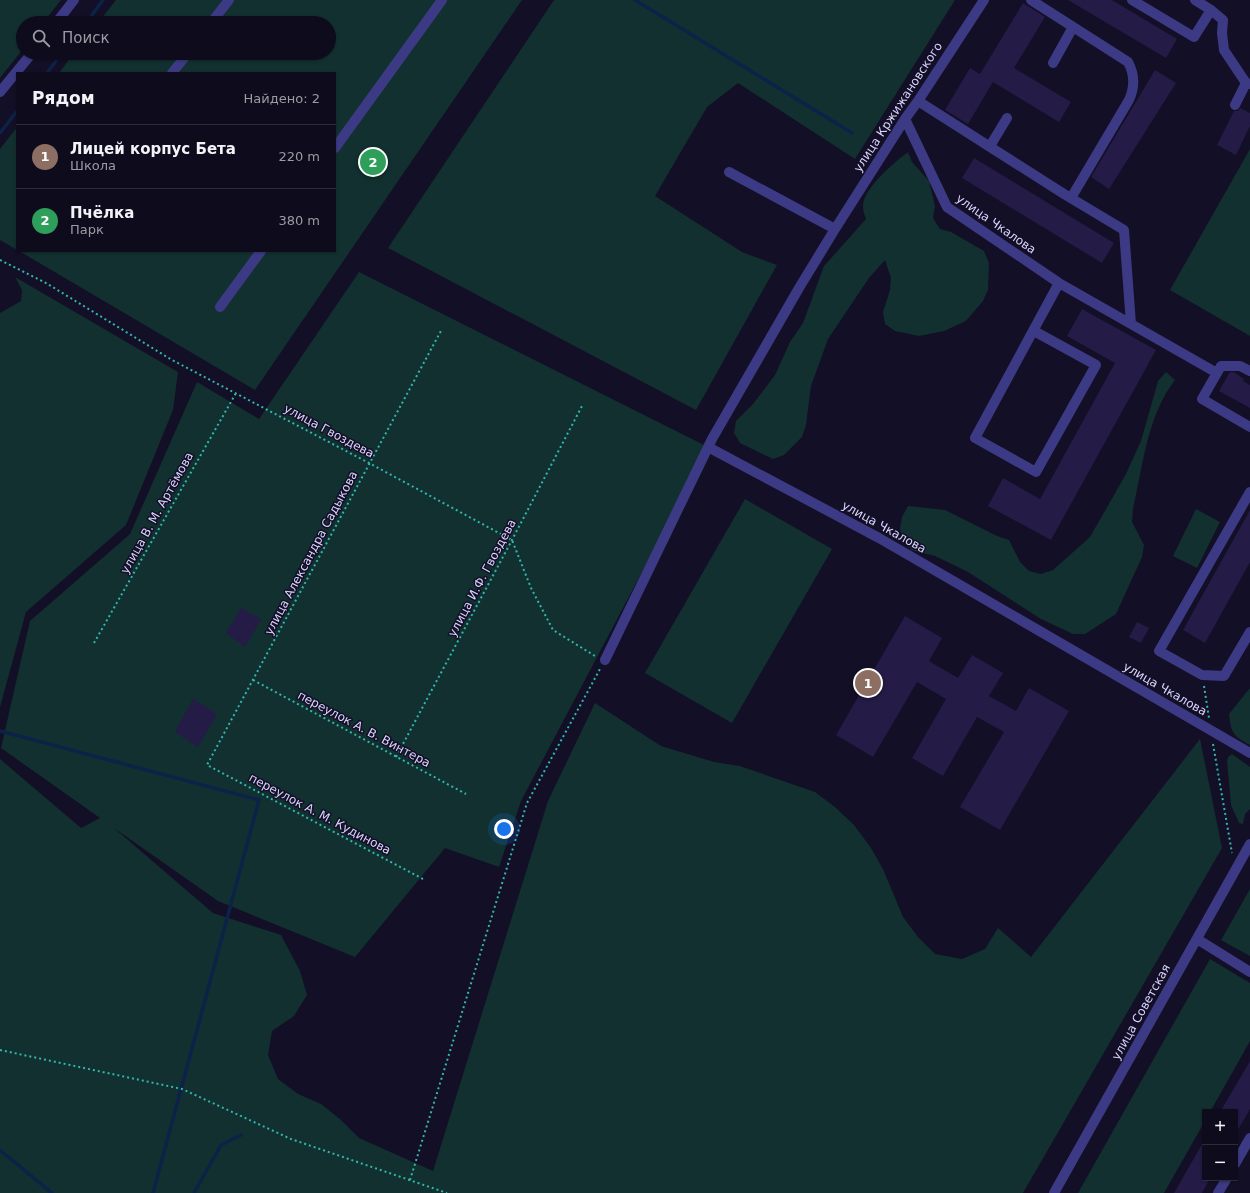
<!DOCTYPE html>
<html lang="ru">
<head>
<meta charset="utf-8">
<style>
	body { margin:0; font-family:"DejaVu Sans",sans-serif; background:#171425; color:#f1f3f6 }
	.controls { position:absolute; right:12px; bottom:12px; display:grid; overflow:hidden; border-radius:0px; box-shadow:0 1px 3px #0004 }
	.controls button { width:36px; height:36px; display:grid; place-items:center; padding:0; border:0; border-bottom:1px solid #2e2b3b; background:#0e0b1c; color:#f1f3f6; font:20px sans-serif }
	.you { position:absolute; left:504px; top:829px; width:14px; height:14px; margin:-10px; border:3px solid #fff; border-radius:50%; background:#1a73e8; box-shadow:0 0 0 6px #1a73e833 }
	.badge { display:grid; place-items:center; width:26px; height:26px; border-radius:50%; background:#b45309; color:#fff; font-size:13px; font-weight:700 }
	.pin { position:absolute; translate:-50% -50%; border:2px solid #fff; box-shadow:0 1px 4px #0006 }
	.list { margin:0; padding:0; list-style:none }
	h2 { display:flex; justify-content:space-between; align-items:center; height:52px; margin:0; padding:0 16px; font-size:17px }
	h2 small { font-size:13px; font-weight:400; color:#9b9ba3 }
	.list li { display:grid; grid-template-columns:26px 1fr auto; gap:12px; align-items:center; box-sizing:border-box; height:64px; padding:0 16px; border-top:1px solid #2e2b3b }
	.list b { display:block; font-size:15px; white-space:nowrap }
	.list p { margin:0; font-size:13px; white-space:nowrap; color:#9b9ba3 }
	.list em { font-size:13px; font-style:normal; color:#9b9ba3 }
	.icon { flex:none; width:22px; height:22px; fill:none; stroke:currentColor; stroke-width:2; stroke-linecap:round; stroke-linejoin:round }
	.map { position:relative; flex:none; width:1250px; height:1193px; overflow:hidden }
	.search { position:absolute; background:#0e0b1c; box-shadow:0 1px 3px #0004; left:16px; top:16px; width:320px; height:44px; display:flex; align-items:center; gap:10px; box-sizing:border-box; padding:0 14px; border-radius:22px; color:#9b9ba3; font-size:15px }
	.panel { position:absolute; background:#0e0b1c; box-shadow:0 1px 3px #0004; left:16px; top:72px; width:320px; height:180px; border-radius:0px }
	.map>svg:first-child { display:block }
	.green { fill:#12302f }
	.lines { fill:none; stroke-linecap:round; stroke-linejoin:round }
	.stream { stroke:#0c2248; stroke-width:3.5 }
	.building { fill:#241b47 }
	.path { stroke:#2fb8b0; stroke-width:2; stroke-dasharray:2 3; stroke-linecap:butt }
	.minor { stroke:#3d3a85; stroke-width:10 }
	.labels { text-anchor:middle; stroke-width:3; stroke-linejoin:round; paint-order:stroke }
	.street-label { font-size:12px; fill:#d9d4ff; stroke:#130f26 }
</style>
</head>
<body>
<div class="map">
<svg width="1250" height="1193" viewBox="0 0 1250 1193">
	<rect width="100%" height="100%" fill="#130f26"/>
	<path class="green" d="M 0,0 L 61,0 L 43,23 L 23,23 L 23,49 L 0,78 Z
		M 116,0 L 522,0 L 255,390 L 19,251 L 335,251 L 335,73 L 59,73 L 74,53 L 329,53 L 329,23 L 98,23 Z
		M 554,0 L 955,0 L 855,159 L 738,83 L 707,107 L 655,196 L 742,252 L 777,265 L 696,410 L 388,248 Z
		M 17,127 L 17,250 L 0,240 L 0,149 Z
		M 1250,149 L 1250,336 L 1170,290 Z
		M 908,152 L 912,162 L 929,181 L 935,206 L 933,218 L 940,229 L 951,232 L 984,251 L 989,263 L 988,290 L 983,301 L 966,321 L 944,331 L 919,336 L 895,331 L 885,324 L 883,312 L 890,290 L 891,278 L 885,260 L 869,278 L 828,339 L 811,386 L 806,425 L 802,437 L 784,455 L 773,459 L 740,443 L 734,433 L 736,421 L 753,404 L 775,375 L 790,342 L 803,323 L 824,266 L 866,219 C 865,216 863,211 863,207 C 862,189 895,162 908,152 Z
		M 359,272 L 708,447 L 521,801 L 499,867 L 445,848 L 355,957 L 218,901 L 114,828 L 213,913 L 281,935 L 300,971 L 307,995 L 294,1016 L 272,1031 L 268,1055 L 278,1079 L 298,1094 L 321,1104 L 341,1120 L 359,1138 L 433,1171 L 548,801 L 595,703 L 661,746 L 714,762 L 740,766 L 815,792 L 835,807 L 854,825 L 871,848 L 883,869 L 903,917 L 918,937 L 935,954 L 962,959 L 985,949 L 998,928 L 1031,957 L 1200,739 L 1222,848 L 1023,1193 L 0,1193 L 0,759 L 81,828 L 100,818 L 1,748 L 30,621 L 130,534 L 197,382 L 259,419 Z
		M 15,277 L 178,372 L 173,410 L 126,525 L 26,612 L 0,707 L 0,313 L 21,301 L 22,290 Z
		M 1166,372 L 1175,380 C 1147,416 1143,466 1133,509 L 1132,522 L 1144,545 L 1142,557 L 1116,614 L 1085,634 L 1073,634 L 1041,619 L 968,572 L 935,556 L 911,550 L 903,540 L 900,529 L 902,517 L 908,506 L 945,510 L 997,536 L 1009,540 L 1020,562 L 1029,571 L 1041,574 L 1053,570 L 1090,537 L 1126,474 L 1141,441 L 1158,381 Z
		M 745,499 L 832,549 L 732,723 L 645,673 Z
		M 1196,509 L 1220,522 L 1197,568 L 1173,556 Z
		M 1250,688 L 1250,745 C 1233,736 1231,733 1229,714 Z
		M 1232,754 L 1250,767 L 1250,809 L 1245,814 L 1243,824 L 1239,823 L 1231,805 L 1227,761 L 1228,757 Z
		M 1250,889 L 1250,956 L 1221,940 Z
		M 1210,959 L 1250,983 L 1250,1041 L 1210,1112 L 1205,1112 L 1205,1121 L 1164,1193 L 1078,1193 Z"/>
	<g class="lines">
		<path class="stream" d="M 635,0 L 852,133
			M 86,23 L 103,0
			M 47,73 L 62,53
			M 0,133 L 17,111
			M 0,731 L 259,800 L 153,1193
			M 0,1150 L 52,1193
			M 194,1193 L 221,1145 L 241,1135"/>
	</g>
	<path class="building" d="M 1068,0 L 1112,0 L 1177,39 L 1166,58 Z
		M 1023,3 L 1045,17 L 1014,68 L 1071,102 L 1059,122 L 993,82 L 968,124 L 945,110 L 970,68 L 980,74 Z
		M 1155,70 L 1176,83 L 1109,189 L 1091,177 Z
		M 1240,108 L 1250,113 L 1250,126 L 1236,155 L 1217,145 L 1234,111 L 1238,111 Z
		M 974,158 L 1114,243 L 1102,263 L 962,178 Z
		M 1082,309 L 1156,350 L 1051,540 L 988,506 L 1003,478 L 1040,499 L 1115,363 L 1067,336 Z
		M 1230,372 L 1234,372 L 1244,379 L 1243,381 L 1250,385 L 1250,408 L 1219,391 Z
		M 1250,510 L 1250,562 L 1205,643 L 1183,630 Z
		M 241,608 L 261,619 L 245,647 L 226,633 Z
		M 905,616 L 942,638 L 929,661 L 958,678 L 972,655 L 1003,673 L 989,696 L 1016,711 L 1029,688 L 1069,711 L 1000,830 L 960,807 L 1004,732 L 977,717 L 943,776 L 912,758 L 946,699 L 917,682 L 873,757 L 836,735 Z
		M 1137,622 L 1149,628 L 1141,643 L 1129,637 Z
		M 193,699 L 217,714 L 198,747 L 175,732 Z
		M 1250,1061 L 1250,1109 L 1235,1135 L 1235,1112 L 1220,1112 Z
		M 1205,1139 L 1205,1178 L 1210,1178 L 1202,1193 L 1174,1193 Z"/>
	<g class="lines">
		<path class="path" d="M 0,260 L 46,283 L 172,360 L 369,463 L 512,540 L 531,588 L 553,630 L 595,656
			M 94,643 L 236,393
			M 253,680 L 466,794
			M 1204,686 L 1209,718
			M 1213,744 L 1232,853
			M 396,757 L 512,540 L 582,406
			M 423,879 L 207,765 L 442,329
			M 0,1050 L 182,1089 L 291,1139 L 447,1193
			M 410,1180 L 527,803 L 600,669"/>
		<path class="minor" d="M 1031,0 L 1128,62 C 1135,75 1135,87 1129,100 L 1071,198
			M 1132,0 L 1194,37 L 1211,10 L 1195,0
			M 1211,10 L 1223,20 L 1222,33 L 1224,50 L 1246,83
			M 56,23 L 74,0
			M 211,23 L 229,0
			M 1053,63 L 1073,27
			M 172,73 L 188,53
			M 0,92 L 32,53
			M 918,101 L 1064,194 L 1124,230 L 1131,324
			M 1235,105 L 1246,83 L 1250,84
			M 905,119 L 947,207 L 1059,283 L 1217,373
			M 990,146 L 1007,118
			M 335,148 L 442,0
			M 729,172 L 835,229
			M 220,307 L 261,251
			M 1034,331 L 1096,365 L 1036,472 L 975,438 L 1059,283
			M 1250,371 L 1240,366 L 1221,366 L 1202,399 L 1250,427
			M 708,447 L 879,538 L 1250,753
			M 1250,492 L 1159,651 L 1202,675 L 1224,676 L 1250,632
			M 605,660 L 712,439 L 799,288 L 835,229 L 905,119 L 918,101 L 984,0
			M 1197,939 L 1250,972
			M 1235,1164 L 1250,1138
			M 1054,1193 L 1250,844
			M 1218,1193 L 1227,1178"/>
	</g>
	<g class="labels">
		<g class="street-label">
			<text transform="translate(898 107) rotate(-57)" y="4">улица Кржижановского</text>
			<text transform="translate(996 224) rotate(35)" y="4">улица Чкалова</text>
			<text transform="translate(329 431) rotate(28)" y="4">улица Гвоздева</text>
			<text transform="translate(157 513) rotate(-61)" y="4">улица В. М. Артёмова</text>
			<text transform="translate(884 527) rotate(29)" y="4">улица Чкалова</text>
			<text transform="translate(311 553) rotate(-62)" y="4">улица Александра Садыкова</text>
			<text transform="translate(482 578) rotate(-62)" y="4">улица И.Ф. Гвоздева</text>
			<text transform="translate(1165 689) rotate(30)" y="4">улица Чкалова</text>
			<text transform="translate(364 729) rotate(28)" y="4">переулок А. В. Винтера</text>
			<text transform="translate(320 814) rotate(28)" y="4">переулок А. М. Кудинова</text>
			<text transform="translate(1141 1012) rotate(-61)" y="4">улица Советская</text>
		</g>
	</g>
</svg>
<div class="controls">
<button>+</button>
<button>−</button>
</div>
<div class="you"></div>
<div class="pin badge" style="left:868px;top:683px;background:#8d6e63">1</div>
<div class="pin badge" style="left:373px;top:162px;background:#2e9e5b">2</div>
<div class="search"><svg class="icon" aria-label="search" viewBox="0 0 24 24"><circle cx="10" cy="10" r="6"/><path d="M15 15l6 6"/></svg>Поиск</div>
<section class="panel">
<h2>Рядом<small>Найдено: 2</small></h2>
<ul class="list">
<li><span class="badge" style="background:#8d6e63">1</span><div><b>Лицей корпус Бета</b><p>Школа</p></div><em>220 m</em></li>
<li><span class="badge" style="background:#2e9e5b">2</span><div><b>Пчёлка</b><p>Парк</p></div><em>380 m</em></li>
</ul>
</section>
</div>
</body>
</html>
